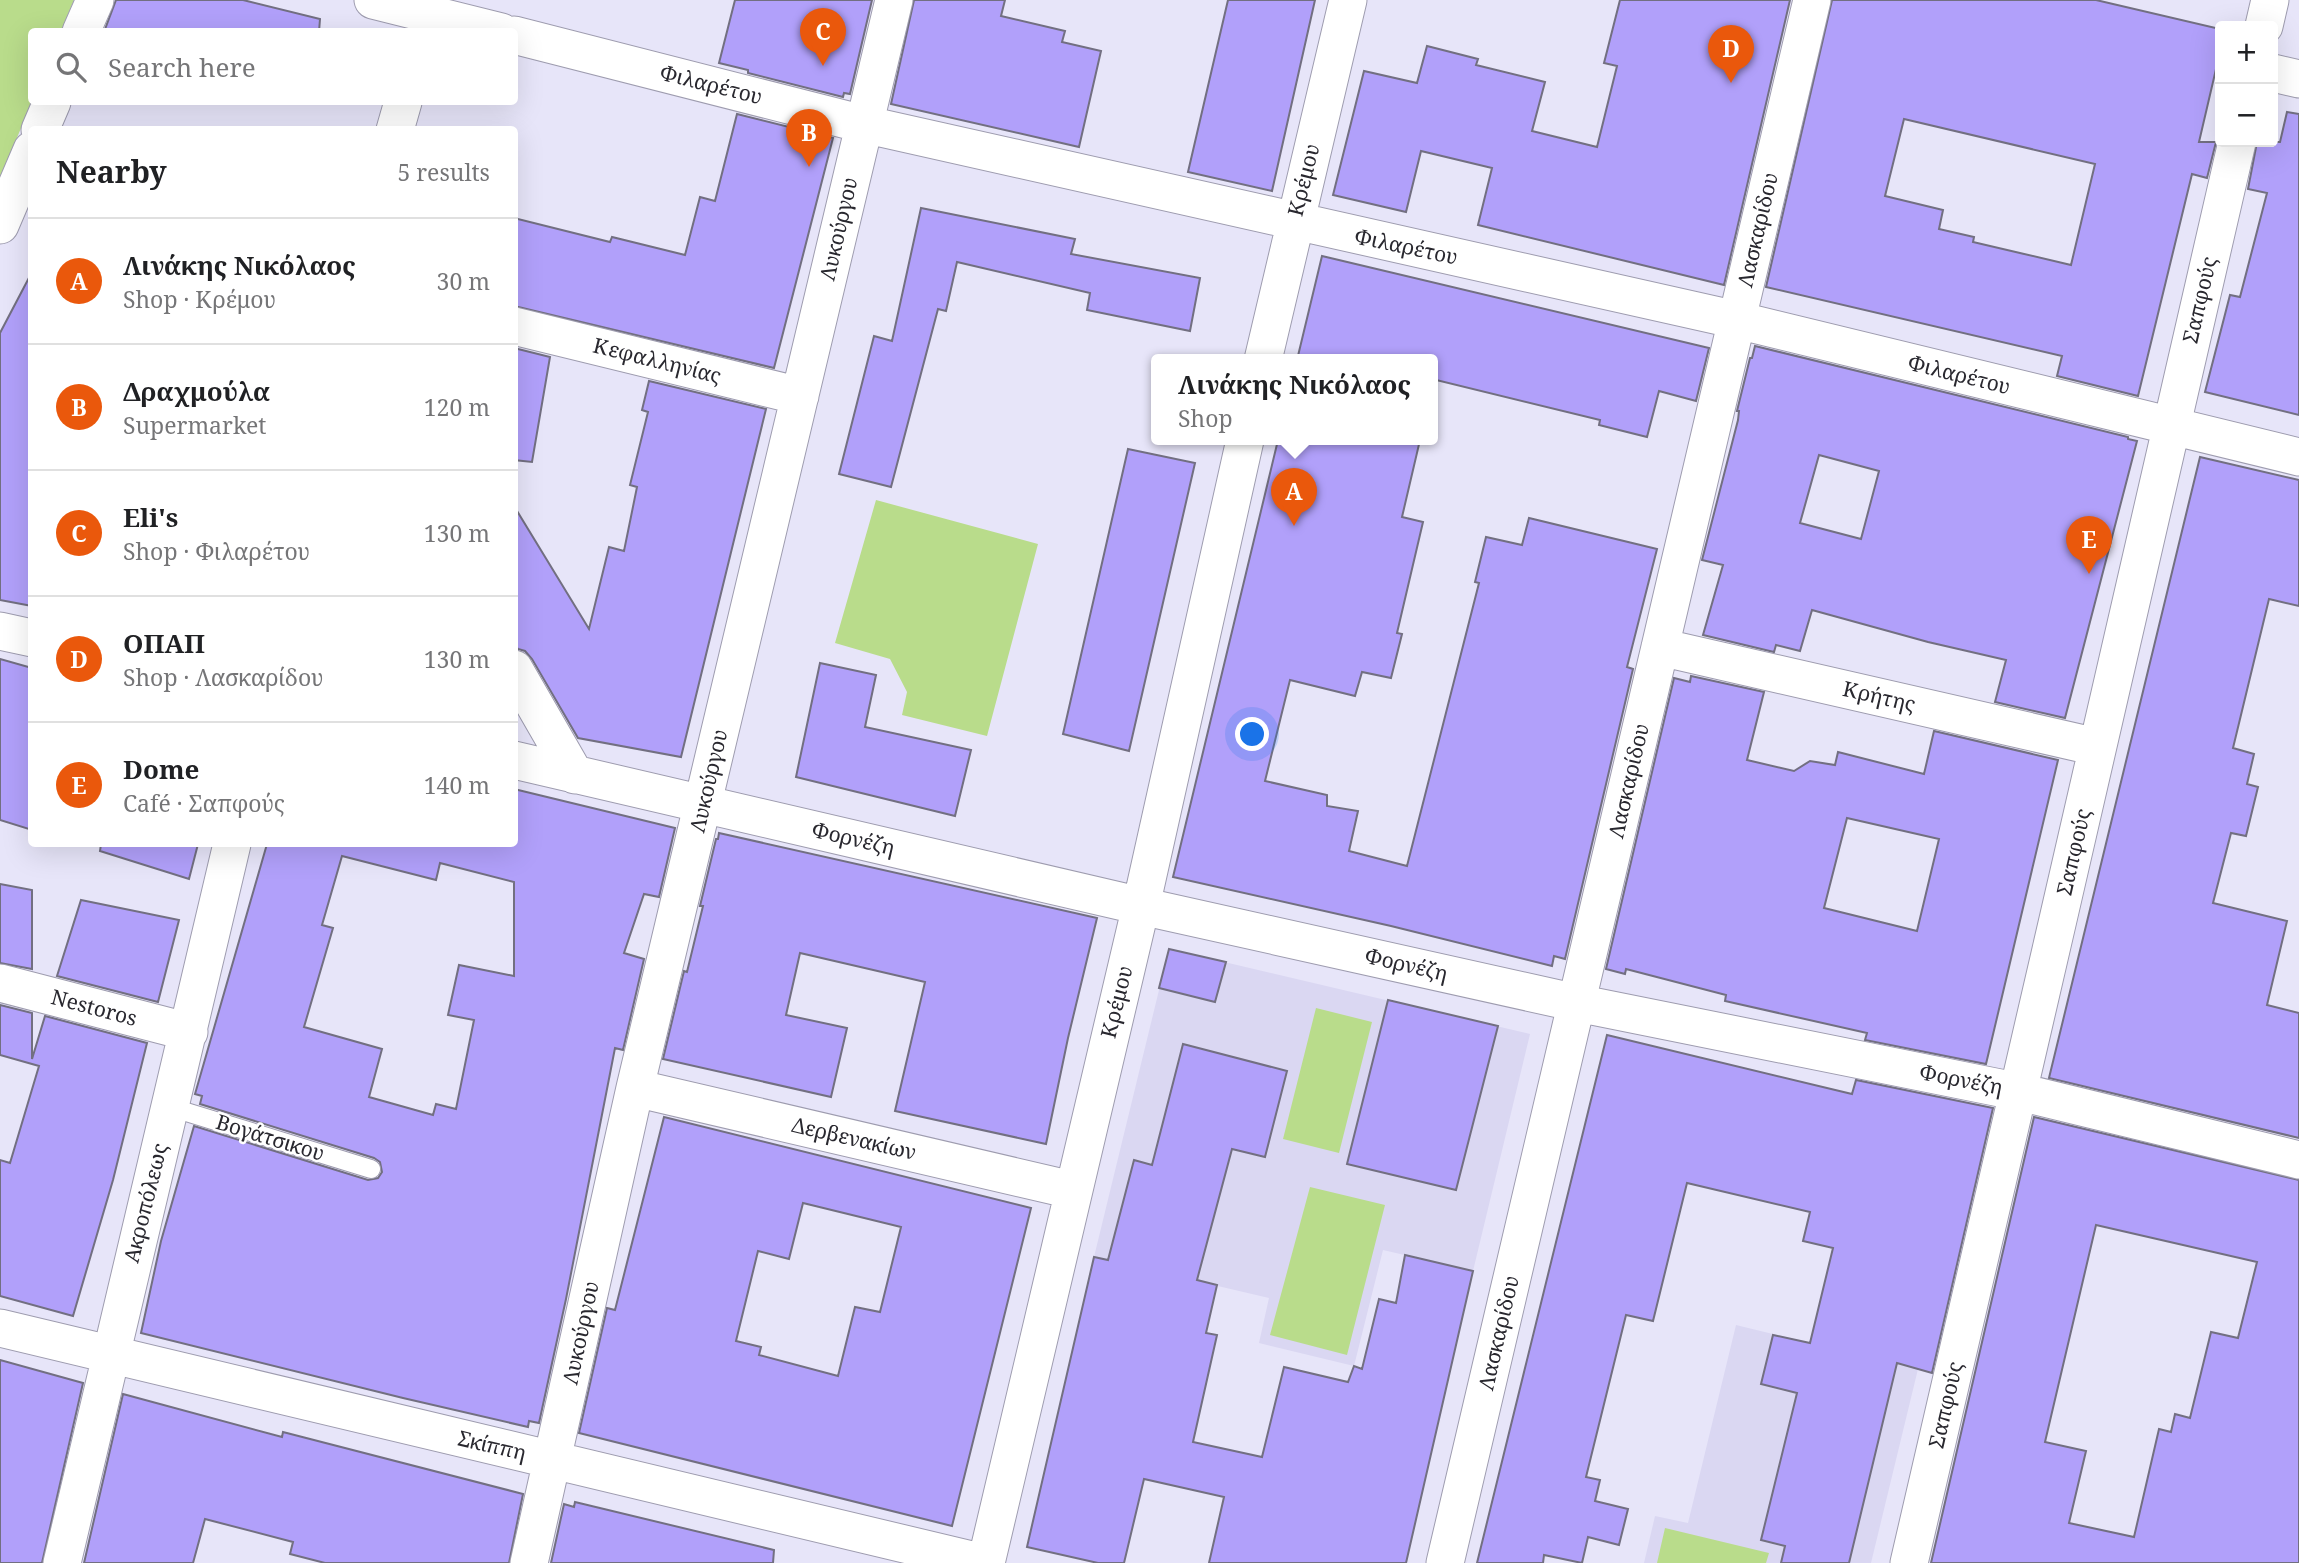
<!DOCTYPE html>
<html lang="en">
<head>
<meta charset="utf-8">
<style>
	body { margin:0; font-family:"Noto Serif",serif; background:#f2f2f2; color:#202124 }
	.controls { position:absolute; right:21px; top:21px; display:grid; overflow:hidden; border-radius:7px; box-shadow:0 7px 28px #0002 }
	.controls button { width:63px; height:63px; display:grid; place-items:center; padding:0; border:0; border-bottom:2px solid #e0e0e0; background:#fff; color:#202124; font:35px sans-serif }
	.you { position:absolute; left:1253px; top:735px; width:24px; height:24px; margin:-18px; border:5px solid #fff; border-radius:50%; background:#1a73e8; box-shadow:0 0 0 10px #1a73e833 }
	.badge { display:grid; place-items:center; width:46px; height:46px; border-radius:50%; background:#ea580c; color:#fff; font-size:23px; font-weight:700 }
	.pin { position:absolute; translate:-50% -58px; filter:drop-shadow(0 2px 4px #0008) }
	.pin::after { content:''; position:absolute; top:37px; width:24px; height:21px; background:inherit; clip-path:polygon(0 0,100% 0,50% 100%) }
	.popup { position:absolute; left:1151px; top:354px; width:287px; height:91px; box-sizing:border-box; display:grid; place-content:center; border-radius:7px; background:#fff; filter:drop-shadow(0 2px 5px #0005); font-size:23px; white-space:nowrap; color:#757577 }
	.popup b { font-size:26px; color:#202124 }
	.popup::after { content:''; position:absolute; left:50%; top:100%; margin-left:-14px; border:14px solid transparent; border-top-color:#fff }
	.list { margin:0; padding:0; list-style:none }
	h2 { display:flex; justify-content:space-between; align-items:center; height:91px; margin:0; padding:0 28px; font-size:30px }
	h2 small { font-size:23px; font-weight:400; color:#757577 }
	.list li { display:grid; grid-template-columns:46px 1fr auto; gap:21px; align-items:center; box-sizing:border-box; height:126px; padding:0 28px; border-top:2px solid #e0e0e0 }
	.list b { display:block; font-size:26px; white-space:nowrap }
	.list p { margin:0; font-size:23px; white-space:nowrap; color:#757577 }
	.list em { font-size:23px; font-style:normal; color:#757577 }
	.icon { flex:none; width:38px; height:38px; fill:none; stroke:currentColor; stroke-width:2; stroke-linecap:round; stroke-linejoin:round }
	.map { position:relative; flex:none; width:2299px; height:1563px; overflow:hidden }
	.search { position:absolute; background:#fff; box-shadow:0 7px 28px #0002; left:28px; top:28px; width:490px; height:77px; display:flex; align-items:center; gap:18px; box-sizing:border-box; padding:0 24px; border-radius:7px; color:#757577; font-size:26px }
	.panel { position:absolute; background:#fff; box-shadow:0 7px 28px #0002; left:28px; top:126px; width:490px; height:721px; border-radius:7px }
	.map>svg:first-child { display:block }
	.built { fill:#dad7f2 }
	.green { fill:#b9dc8b }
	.building { fill:#b1a0fa; stroke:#726f81; stroke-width:2; fill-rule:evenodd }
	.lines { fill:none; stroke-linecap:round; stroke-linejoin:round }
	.lane-casing { stroke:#9e9caf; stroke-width:20 }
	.street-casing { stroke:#9e9caf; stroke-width:39 }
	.lane { stroke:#fff; stroke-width:18 }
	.street { stroke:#fff; stroke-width:37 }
	.labels { text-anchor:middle; stroke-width:5; stroke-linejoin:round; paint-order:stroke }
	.street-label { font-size:21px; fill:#29282f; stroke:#fff }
</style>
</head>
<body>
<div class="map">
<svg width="2299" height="1563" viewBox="0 0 2299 1563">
	<rect width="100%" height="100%" fill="#e7e5f9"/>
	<path class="built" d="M 1169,949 L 1530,1034 L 1473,1271 L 1383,1250 L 1354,1366 L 1259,1343 L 1269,1298 L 1094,1257 Z
		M 1736,1325 L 1918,1369 L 1871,1563 L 1644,1563 L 1655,1516 L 1688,1523 Z"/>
	<path class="green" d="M 0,0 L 74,0 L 61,31 L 32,32 L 32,102 L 0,178 Z
		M 876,500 L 1038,544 L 987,736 L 902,715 L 907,692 L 890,659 L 835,643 Z
		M 1316,1008 L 1372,1022 L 1339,1153 L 1283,1139 Z
		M 1310,1187 L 1385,1205 L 1347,1355 L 1270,1335 Z
		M 1665,1528 L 1769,1553 L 1766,1563 L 1657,1563 Z"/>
	<path class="building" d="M 116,0 L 243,0 L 320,19 L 319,32 L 104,32 Z
		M 735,0 L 872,0 L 850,94 L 844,93 L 843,97 L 748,73 L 748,70 L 719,63 Z
		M 914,0 L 1005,0 L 1001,16 L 1065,31 L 1062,42 L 1101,51 L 1079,147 L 891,104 Z
		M 1228,0 L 1315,0 L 1272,191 L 1188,172 Z
		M 1620,0 L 1790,0 L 1724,285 L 1478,225 L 1492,168 L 1421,151 L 1406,212 L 1333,195 L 1364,71 L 1417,83 L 1427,46 L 1478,59 L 1476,65 L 1545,82 L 1532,131 L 1597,147 L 1617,66 L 1604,63 Z
		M 1832,0 L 2096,0 L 2220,29 L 2220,52 L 2199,142 L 2216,142 L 2207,178 L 2192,174 L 2138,396 L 2057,376 L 2062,356 L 1766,287 ZM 1904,119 L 2095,164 L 2071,265 L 1973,242 L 1974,237 L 1939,229 L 1943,210 L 1885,196 Z
		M 2287,112 L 2299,114 L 2299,415 L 2205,392 L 2230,295 L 2240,297 L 2267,193 L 2248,189 L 2257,142 L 2280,142 Z
		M 737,114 L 833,138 L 774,368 L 514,306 L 514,218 L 610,242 L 612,237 L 685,255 L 700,197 L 715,201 Z
		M 921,208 L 1075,239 L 1071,254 L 1200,278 L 1190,331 L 1087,310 L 1090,293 L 957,262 L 946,311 L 938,309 L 891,487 L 839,474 L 874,336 L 892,341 Z
		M 1322,256 L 1709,348 L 1696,401 L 1659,391 L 1647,437 L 1599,425 L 1600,420 L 1432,379 L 1432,360 L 1297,360 Z
		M 32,272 L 32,606 L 0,600 L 0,333 Z
		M 1755,346 L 2128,437 L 2128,439 L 2137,441 L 2065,718 L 1995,702 L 2006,660 L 1928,642 L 1812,610 L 1800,651 L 1776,645 L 1774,652 L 1703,635 L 1723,565 L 1702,560 L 1738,420 L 1739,411 L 1737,411 L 1750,358 L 1752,358 ZM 1819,455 L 1879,471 L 1861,539 L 1800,523 Z
		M 514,348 L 550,357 L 532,462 L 514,460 Z
		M 649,381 L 766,409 L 681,757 L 578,738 L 532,659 L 525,651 L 518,649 L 514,643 L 514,506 L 589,629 L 609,547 L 624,551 L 637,487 L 630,485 L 648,412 L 642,410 Z
		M 1278,440 L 1420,440 L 1402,517 L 1423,522 L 1397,633 L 1402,634 L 1391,678 L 1362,672 L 1355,696 L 1290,680 L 1265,781 L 1327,795 L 1327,806 L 1358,811 L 1349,851 L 1407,866 L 1479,583 L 1475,582 L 1486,537 L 1522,545 L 1529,518 L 1657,549 L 1627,667 L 1633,669 L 1565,959 L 1554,956 L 1552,966 L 1391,926 L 1173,877 Z
		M 1128,449 L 1195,463 L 1129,751 L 1063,734 Z
		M 2200,457 L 2299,480 L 2299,606 L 2269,599 L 2233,748 L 2254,754 L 2247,784 L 2258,787 L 2246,836 L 2231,833 L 2213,903 L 2287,921 L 2267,1005 L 2299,1013 L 2299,1138 L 2049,1078 Z
		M 0,659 L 32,668 L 32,830 L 0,820 Z
		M 820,663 L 876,675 L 865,727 L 971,750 L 955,816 L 796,777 Z
		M 1691,676 L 1764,692 L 1747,760 L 1794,771 L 1810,761 L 1835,765 L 1838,752 L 1924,774 L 1934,731 L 2058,760 L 1986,1064 L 1865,1040 L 1867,1033 L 1725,1001 L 1726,995 L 1626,969 L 1625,974 L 1606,969 L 1674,678 L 1690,682 ZM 1847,818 L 1939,839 L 1917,931 L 1824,908 Z
		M 514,789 L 675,828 L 659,897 L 644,894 L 624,953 L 644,959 L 623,1050 L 615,1048 L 566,1299 L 539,1423 L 529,1421 L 528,1427 L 403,1398 L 141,1333 L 161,1241 L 194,1126 L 368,1180 L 378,1178 L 382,1172 L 380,1162 L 374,1158 L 200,1104 L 202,1096 L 195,1094 L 267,844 L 514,844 ZM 342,856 L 436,880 L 440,863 L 514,882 L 514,976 L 459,965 L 448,1015 L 474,1020 L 456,1109 L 436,1104 L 433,1115 L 369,1097 L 382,1049 L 304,1027 L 333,928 L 322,925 Z
		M 719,833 L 1097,918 L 1068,1038 L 1046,1144 L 895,1111 L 925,982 L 800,953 L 786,1015 L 847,1028 L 831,1097 L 663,1059 L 684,971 L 687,972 L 703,906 L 700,906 L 716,839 L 718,839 Z
		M 101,844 L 198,844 L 189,879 L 100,851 Z
		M 0,884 L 32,890 L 32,969 L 0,963 Z
		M 81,900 L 179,920 L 158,1002 L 57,976 Z
		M 1169,949 L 1226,962 L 1215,1002 L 1159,988 Z
		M 1388,1000 L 1498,1026 L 1456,1190 L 1347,1164 Z
		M 0,1005 L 32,1013 L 32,1059 L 45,1016 L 147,1043 L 113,1180 L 73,1316 L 0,1296 L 0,1160 L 10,1163 L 39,1066 L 0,1055 Z
		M 1607,1035 L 1852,1094 L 1856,1080 L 1993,1108 L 1932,1373 L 1897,1363 L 1849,1563 L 1781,1563 L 1785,1546 L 1761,1540 L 1797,1393 L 1761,1384 L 1773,1335 L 1810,1343 L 1833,1248 L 1803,1241 L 1810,1212 L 1687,1183 L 1653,1321 L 1626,1315 L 1586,1477 L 1600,1480 L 1595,1501 L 1628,1509 L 1619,1545 L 1588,1537 L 1582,1563 L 1544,1555 L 1543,1563 L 1477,1563 Z
		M 1183,1044 L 1287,1071 L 1265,1157 L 1232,1149 L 1197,1280 L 1217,1285 L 1206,1333 L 1217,1335 L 1193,1442 L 1262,1457 L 1284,1367 L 1348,1382 L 1354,1366 L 1362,1369 L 1379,1299 L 1396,1303 L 1405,1255 L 1473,1271 L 1406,1563 L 1209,1563 L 1224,1497 L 1144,1479 L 1124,1563 L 1098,1563 L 1027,1547 L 1094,1257 L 1108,1260 L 1134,1160 L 1152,1165 Z
		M 664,1117 L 1031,1208 L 952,1526 L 579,1433 L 607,1308 L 615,1310 ZM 803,1203 L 901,1227 L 880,1312 L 855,1307 L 838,1376 L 759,1355 L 761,1347 L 736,1341 L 758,1251 L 789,1259 Z
		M 2034,1117 L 2299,1180 L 2299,1563 L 1931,1563 ZM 2096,1225 L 2257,1262 L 2238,1338 L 2211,1332 L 2190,1418 L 2175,1414 L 2171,1432 L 2159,1429 L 2134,1537 L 2069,1523 L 2086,1451 L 2045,1442 Z
		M 0,1360 L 83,1383 L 42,1563 L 0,1563 Z
		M 123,1394 L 282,1437 L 283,1432 L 523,1494 L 509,1563 L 325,1563 L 290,1554 L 293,1542 L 205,1519 L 193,1563 L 84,1563 Z
		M 575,1502 L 774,1550 L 773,1563 L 551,1563 L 564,1504 L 574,1507 Z"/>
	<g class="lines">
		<defs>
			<path id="lane" d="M 170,1107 L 371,1169"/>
			<path id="street" d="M 373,0 L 501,32
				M 2264,26 L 2270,0
				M 81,32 L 95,0
				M 514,35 L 863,124 L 1737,320 L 2299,457
				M 2273,73 L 2299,79
				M 40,130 L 52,102
				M 395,130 L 403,102
				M 0,225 L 32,150
				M 514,326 L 800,396
				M 1263,360 L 1348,0
				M 0,631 L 32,638
				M 1660,647 L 2097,747
				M 514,669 L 575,775
				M 514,760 L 1141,906 L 1577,1003 L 2020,1092 L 2299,1160
				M 0,983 L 189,1032
				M 635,1088 L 1072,1190
				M 0,1328 L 984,1563
				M 62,1563 L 232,844
				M 529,1563 L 635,1088 L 894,0
				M 986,1563 L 1141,906 L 1245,440
				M 1445,1563 L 1812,0
				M 1909,1563 C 2020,1090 2127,615 2237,142"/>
		</defs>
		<use href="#lane" class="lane-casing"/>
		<use href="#street" class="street-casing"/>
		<use href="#lane" class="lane"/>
		<use href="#street" class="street"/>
	</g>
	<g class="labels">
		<g class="street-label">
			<text transform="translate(711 85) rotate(14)" y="7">Φιλαρέτου</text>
			<text transform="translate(1304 180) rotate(-76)" y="7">Κρέμου</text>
			<text transform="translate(839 229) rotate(-77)" y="7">Λυκούργου</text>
			<text transform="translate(1758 230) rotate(-77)" y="7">Λασκαρίδου</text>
			<text transform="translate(1406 247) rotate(12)" y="7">Φιλαρέτου</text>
			<text transform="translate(2200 300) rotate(-77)" y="7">Σαπφούς</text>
			<text transform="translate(657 361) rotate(14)" y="7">Κεφαλληνίας</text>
			<text transform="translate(1959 375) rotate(14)" y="7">Φιλαρέτου</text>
			<text transform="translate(1879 697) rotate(13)" y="7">Κρήτης</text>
			<text transform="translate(709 781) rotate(-77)" y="7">Λυκούργου</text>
			<text transform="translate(1629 781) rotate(-77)" y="7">Λασκαρίδου</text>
			<text transform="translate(853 839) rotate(13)" y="7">Φορνέζη</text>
			<text transform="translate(2074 852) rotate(-77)" y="7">Σαπφούς</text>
			<text transform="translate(1406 965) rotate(13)" y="7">Φορνέζη</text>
			<text transform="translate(1117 1002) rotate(-76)" y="7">Κρέμου</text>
			<text transform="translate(94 1008) rotate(15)" y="7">Nestoros</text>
			<text transform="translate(1961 1080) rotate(11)" y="7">Φορνέζη</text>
			<text transform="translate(270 1138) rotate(17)" y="7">Βογάτσικου</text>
			<text transform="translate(854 1139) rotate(13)" y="7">Δερβενακίων</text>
			<text transform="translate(146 1203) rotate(-76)" y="7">Ακροπόλεως</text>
			<text transform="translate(581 1333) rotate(-78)" y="7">Λυκούργου</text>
			<text transform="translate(1499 1333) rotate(-77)" y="7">Λασκαρίδου</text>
			<text transform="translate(1946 1405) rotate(-77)" y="7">Σαπφούς</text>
			<text transform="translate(492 1446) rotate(13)" y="7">Σκίππη</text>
		</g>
	</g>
</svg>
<div class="controls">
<button>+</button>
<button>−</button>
</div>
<div class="you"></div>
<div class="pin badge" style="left:1294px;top:526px">A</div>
<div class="popup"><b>Λινάκης Νικόλαος</b>Shop</div>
<div class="pin badge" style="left:809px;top:167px">B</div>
<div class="pin badge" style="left:823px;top:66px">C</div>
<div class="pin badge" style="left:1731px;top:83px">D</div>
<div class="pin badge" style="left:2089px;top:574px">E</div>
<div class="search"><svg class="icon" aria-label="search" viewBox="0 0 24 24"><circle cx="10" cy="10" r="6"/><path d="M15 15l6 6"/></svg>Search here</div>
<section class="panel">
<h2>Nearby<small>5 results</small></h2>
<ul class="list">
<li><span class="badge">A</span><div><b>Λινάκης Νικόλαος</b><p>Shop · Κρέμου</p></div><em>30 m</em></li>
<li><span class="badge">B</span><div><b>Δραχμούλα</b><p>Supermarket</p></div><em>120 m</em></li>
<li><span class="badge">C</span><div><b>Eli's</b><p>Shop · Φιλαρέτου</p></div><em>130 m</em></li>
<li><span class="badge">D</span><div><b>ΟΠΑΠ</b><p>Shop · Λασκαρίδου</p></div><em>130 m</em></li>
<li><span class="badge">E</span><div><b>Dome</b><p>Café · Σαπφούς</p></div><em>140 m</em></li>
</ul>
</section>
</div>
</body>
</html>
